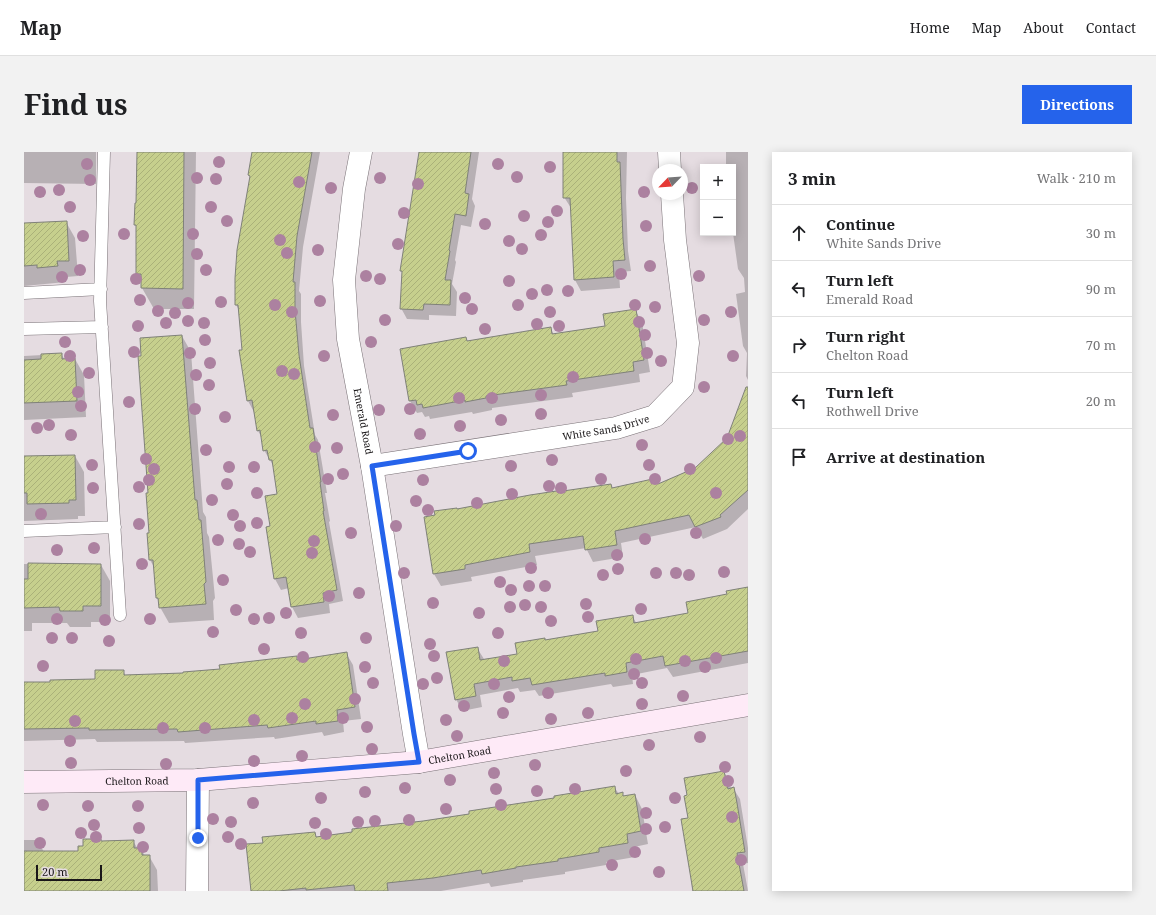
<!DOCTYPE html>
<html lang="en">
<head>
<meta charset="utf-8">
<style>
	body { margin:0; font-family:"Noto Serif",serif; background:#f2f2f2; color:#202124 }
	.controls { position:absolute; right:12px; top:12px; display:grid; overflow:hidden; border-radius:0px; box-shadow:0 2px 10px #0003 }
	.controls button { width:36px; height:36px; display:grid; place-items:center; padding:0; border:0; border-bottom:1px solid #e0e0e0; background:#fff; color:#202124; font:20px sans-serif }
	.compass { position:absolute; left:628px; top:12px; width:36px; height:36px; border-radius:50%; background:#fff; box-shadow:0 2px 10px #0003; rotate:245deg }
	.scale { position:absolute; left:12px; bottom:10px; width:66px; box-sizing:border-box; padding-left:4px; border:2px solid #1a1719; border-top:0; font-size:11px; line-height:14px; white-space:nowrap; color:#1a1719; -webkit-text-stroke:3px #e5dce1; paint-order:stroke }
	.stop { position:absolute; width:12px; height:12px; margin:-9px; border:3px solid #2563eb; border-radius:50%; background:#fff }
	.stop.end { background:#2563eb; border-color:#fff; box-shadow:0 1px 4px #0008 }
	.list { margin:0; padding:0; list-style:none }
	h2 { display:flex; justify-content:space-between; align-items:center; height:52px; margin:0; padding:0 16px; font-size:17px }
	h2 small { font-size:13px; font-weight:400; color:#757577 }
	.list li { display:grid; grid-template-columns:26px 1fr auto; gap:12px; align-items:center; box-sizing:border-box; height:56px; padding:0 16px; border-top:1px solid #e0e0e0 }
	.list b { display:block; font-size:15px; white-space:nowrap }
	.list p { margin:0; font-size:13px; white-space:nowrap; color:#757577 }
	.list em { font-size:13px; font-style:normal; color:#757577 }
	.icon { flex:none; width:22px; height:22px; fill:none; stroke:currentColor; stroke-width:2; stroke-linecap:round; stroke-linejoin:round }
	.map { position:relative; flex:none; width:724px; height:739px; overflow:hidden; border-radius:0px }
	header { display:flex; align-items:center; gap:24px; box-sizing:border-box; height:56px; padding:0 20px; background:#fff; border-bottom:1px solid #e0e0e0 }
	header strong { font-size:19px }
	nav { display:flex; gap:22px; margin-inline-start:auto; font-size:14px }
	.intro { display:flex; align-items:center; justify-content:space-between; box-sizing:border-box; height:96px; padding:0 24px }
	h1 { margin:0; font-size:28px }
	.button { padding:10px 18px; border-radius:0px; background:#2563eb; color:#fff; font-size:14px; font-weight:700 }
	main { display:flex; gap:24px; padding:0 24px }
	aside { flex:1; background:#fff; border-radius:0px; box-shadow:0 2px 10px #0003 }
	.map>svg:first-child { display:block }
	.shadow { fill:#0003 }
	.building { fill:url(#building-hatch); stroke:#7f8179 }
	.lines { fill:none; stroke-linecap:round; stroke-linejoin:round }
	.lane-casing { stroke:#7a7277; stroke-width:13 }
	.street-casing { stroke:#7a7277; stroke-width:23 }
	.secondary-casing { stroke:#7a7277; stroke-width:23 }
	.lane { stroke:#fff; stroke-width:12 }
	.street { stroke:#fff; stroke-width:22 }
	.secondary { stroke:#feeaf7; stroke-width:22 }
	.tree { fill:#ac81a0 }
	.route { stroke:#2563eb; stroke-width:5 }
	.labels { text-anchor:middle; stroke-width:4; stroke-linejoin:round; paint-order:stroke }
	.street-label { font-size:10px; fill:#1a1719; stroke:#e5dce1 }
</style>
</head>
<body>
<header>
<strong>Map</strong>
<nav><a>Home</a><a>Map</a><a>About</a><a>Contact</a></nav>
</header>
<div class="intro"><h1>Find us</h1><a class="button">Directions</a></div>
<main>
<div class="map">
<svg width="724" height="739" viewBox="0 0 724 739">
	<defs>
		<pattern id="building-hatch" width="6" height="6" patternUnits="userSpaceOnUse"><rect width="6" height="6" fill="#c6cf8d"/><path d="M-1 1l2-2M0 6l6-6M5 7l2-2" fill="none" stroke="#aab179"/></pattern>
	</defs>
	<rect width="100%" height="100%" fill="#e5dce1"/>
	<path class="shadow" d="M 0,0 L 72,0 L 72,32 L 0,31 Z
		M 114,0 L 172,0 L 170,157 L 130,157 L 118,136 L 118,131 L 113,121 L 113,75 L 111,73 L 113,52 Z
		M 229,0 L 296,0 L 279,95 L 275,139 L 277,142 L 277,170 L 280,214 L 291,283 L 294,288 L 303,341 L 301,341 L 306,369 L 305,370 L 319,449 L 305,452 L 306,461 L 274,466 L 268,455 L 265,436 L 257,438 L 251,427 L 243,376 L 247,375 L 254,343 L 250,315 L 240,298 L 238,286 L 234,279 L 230,260 L 224,249 L 215,158 L 212,153 L 227,26 L 225,23 Z
		M 396,0 L 455,0 L 448,47 L 451,54 L 447,75 L 437,73 L 431,108 L 432,110 L 428,132 L 433,140 L 432,164 L 405,163 L 405,168 L 383,167 L 377,156 L 379,121 L 377,119 Z
		M 540,0 L 603,0 L 602,46 L 604,99 L 607,119 L 595,120 L 596,136 L 557,139 L 551,128 L 547,56 L 540,45 Z
		M 702,0 L 724,0 L 724,228 L 722,224 L 723,201 L 719,194 L 712,142 L 721,140 L 720,126 L 714,117 L 709,81 L 709,15 L 702,15 Z
		M 42,70 L 51,86 L 54,124 L 42,125 L 42,130 L 0,134 L 0,72 Z
		M 611,158 L 618,170 L 626,220 L 615,222 L 616,230 L 548,241 L 549,245 L 468,256 L 468,258 L 449,262 L 448,260 L 406,267 L 405,264 L 401,265 L 398,260 L 393,261 L 386,249 L 377,198 L 442,186 L 444,190 L 527,177 L 530,183 L 582,175 Z
		M 158,184 L 167,200 L 179,360 L 182,365 L 183,381 L 185,385 L 191,446 L 189,449 L 190,468 L 145,471 L 136,455 L 136,451 L 133,446 L 130,415 L 126,408 L 125,342 Z
		M 37,202 L 41,208 L 51,207 L 60,223 L 62,265 L 0,268 L 0,204 Z
		M 724,240 L 724,357 L 703,377 L 679,387 L 672,375 L 597,391 L 599,405 L 569,410 L 562,396 L 511,404 L 513,413 L 447,425 L 448,429 L 417,434 L 410,422 L 433,358 L 587,333 L 589,337 L 632,328 L 635,332 L 671,317 L 704,286 Z
		M 51,304 L 60,320 L 61,364 L 54,364 L 54,367 L 0,369 L 0,305 Z
		M 0,412 L 77,413 L 86,429 L 86,470 L 67,470 L 67,475 L 46,475 L 43,471 L 8,471 L 8,479 L 0,479 Z
		M 724,436 L 724,511 L 649,525 L 643,516 L 608,523 L 609,532 L 589,535 L 587,532 L 515,544 L 511,538 L 496,540 L 494,536 L 456,543 L 458,555 L 438,559 L 432,547 L 453,496 L 460,507 L 494,503 L 522,489 L 575,480 L 608,464 L 613,472 L 665,462 L 704,443 Z
		M 322,501 L 329,513 L 337,567 L 319,569 L 320,580 L 300,584 L 298,580 L 251,587 L 250,585 L 161,591 L 160,589 L 73,590 L 71,587 L 0,589 L 0,531 L 27,531 L 72,528 L 99,519 L 102,524 L 160,522 L 197,518 L 272,505 L 274,509 Z
		M 700,620 L 706,631 L 707,637 L 709,636 L 716,647 L 724,696 L 724,711 L 719,712 L 724,739 L 668,739 L 664,644 Z
		M 590,635 L 595,642 L 598,642 L 600,645 L 611,643 L 618,657 L 624,692 L 610,695 L 611,705 L 582,710 L 582,713 L 541,720 L 541,722 L 499,728 L 499,730 L 467,735 L 465,731 L 417,739 L 228,739 L 240,692 L 290,681 L 293,686 L 446,662 Z
		M 0,688 L 13,688 L 20,700 L 55,700 L 77,690 L 109,689 L 114,697 L 117,697 L 121,704 L 125,704 L 133,718 L 134,739 L 0,739 Z"/>
	<path class="building" d="M 113,0 L 160,0 L 159,137 L 117,136 L 117,122 L 112,122 L 112,73 L 110,73 L 111,51 L 112,51 Z
		M 228,0 L 288,0 L 273,84 L 269,130 L 271,130 L 271,158 L 275,203 L 286,276 L 289,276 L 297,330 L 296,330 L 300,359 L 299,359 L 313,438 L 299,441 L 300,450 L 267,455 L 262,425 L 250,427 L 242,375 L 246,374 L 241,344 L 253,342 L 248,308 L 245,308 L 243,298 L 239,299 L 236,278 L 233,279 L 228,248 L 223,249 L 215,198 L 218,198 L 214,153 L 211,153 L 211,126 L 213,98 L 226,24 L 224,23 Z
		M 395,0 L 447,0 L 441,41 L 445,42 L 442,64 L 431,62 L 425,98 L 426,99 L 421,128 L 427,128 L 426,153 L 400,152 L 399,158 L 376,157 L 378,119 L 376,119 Z
		M 539,0 L 593,0 L 593,10 L 596,10 L 599,87 L 601,108 L 589,109 L 590,125 L 550,128 L 546,46 L 539,46 Z
		M 43,69 L 45,109 L 33,109 L 34,114 L 13,116 L 13,113 L 0,114 L 0,71 Z
		M 612,157 L 620,208 L 609,210 L 610,219 L 542,229 L 543,233 L 462,244 L 462,246 L 441,250 L 441,248 L 399,256 L 398,252 L 393,253 L 392,248 L 385,249 L 376,197 L 442,185 L 443,189 L 527,175 L 528,182 L 581,174 L 579,162 Z
		M 158,183 L 171,348 L 173,348 L 175,368 L 177,368 L 182,430 L 180,432 L 182,452 L 135,456 L 134,446 L 132,446 L 129,408 L 125,408 L 123,381 L 125,381 L 122,341 L 124,341 L 114,204 L 117,204 L 116,186 Z
		M 38,201 L 38,207 L 51,206 L 53,249 L 0,251 L 0,208 L 17,207 L 17,202 Z
		M 722,235 L 724,235 L 724,338 L 696,363 L 697,365 L 671,375 L 665,363 L 591,379 L 593,393 L 561,398 L 559,384 L 505,392 L 506,400 L 441,413 L 441,417 L 409,422 L 400,365 L 411,363 L 410,359 L 433,356 L 433,357 L 506,343 L 539,338 L 539,339 L 587,332 L 588,336 L 633,326 L 634,332 L 671,316 L 703,286 Z
		M 51,303 L 52,348 L 45,348 L 45,351 L 3,352 L 3,341 L 0,341 L 0,304 Z
		M 4,411 L 77,412 L 77,454 L 59,454 L 59,459 L 36,459 L 35,455 L 0,456 L 0,427 L 4,427 Z
		M 724,435 L 724,499 L 641,514 L 639,504 L 602,511 L 603,520 L 581,524 L 581,521 L 508,533 L 506,526 L 488,529 L 488,525 L 450,532 L 452,544 L 431,548 L 422,500 L 454,495 L 456,508 L 493,502 L 491,491 L 521,486 L 521,488 L 574,479 L 572,469 L 609,463 L 610,471 L 664,461 L 662,450 L 703,442 L 702,439 Z
		M 323,500 L 331,555 L 313,558 L 314,569 L 292,572 L 292,569 L 244,576 L 243,573 L 154,580 L 153,577 L 65,578 L 65,576 L 0,577 L 0,530 L 26,530 L 26,528 L 71,527 L 71,518 L 100,518 L 100,523 L 159,521 L 159,520 L 196,517 L 195,513 L 273,504 L 273,508 Z
		M 700,619 L 704,637 L 710,635 L 713,651 L 721,700 L 713,701 L 720,739 L 669,739 L 657,667 L 664,666 L 660,644 L 663,643 L 660,626 Z
		M 591,634 L 592,642 L 599,640 L 599,644 L 611,642 L 617,679 L 603,682 L 604,691 L 575,696 L 575,700 L 534,707 L 534,709 L 492,715 L 492,716 L 458,722 L 457,718 L 409,726 L 363,731 L 364,739 L 331,739 L 330,733 L 282,738 L 282,736 L 255,739 L 227,739 L 222,692 L 239,691 L 238,685 L 291,680 L 292,685 L 328,680 L 328,677 L 399,669 L 445,662 L 445,659 L 530,646 L 530,644 Z
		M 59,687 L 77,687 L 77,689 L 110,688 L 110,696 L 118,696 L 118,703 L 126,703 L 126,739 L 0,739 L 0,699 L 54,699 L 54,694 L 59,694 Z"/>
	<g class="lines">
		<defs>
			<path id="lane" d="M 80,0 L 76,149 L 96,463
				M 0,141 L 77,137
				M 0,177 L 78,175
				M 0,379 L 91,375"/>
			<g id="street">
				<path id="s1" d="M 337,0 L 330,37 L 320,128 L 324,187 L 348,314 L 390,582 L 395,610"/>
				<path d="M 645,0 L 646,18"/>
				<path id="s2" d="M 348,314 L 592,276 L 631,264 L 659,235 L 664,191 L 651,88 L 648,42"/>
				<path d="M 173,739 L 174,628"/>
			</g>
			<g id="secondary">
				<path id="s3" d="M 0,630 L 174,628 L 395,610 L 724,553"/>
			</g>
		</defs>
		<use href="#lane" class="lane-casing"/>
		<use href="#street" class="street-casing"/>
		<use href="#secondary" class="secondary-casing"/>
		<use href="#lane" class="lane"/>
		<use href="#street" class="street"/>
		<use href="#secondary" class="secondary"/>
	</g>
	<g class="tree">
		<circle cx="195" cy="10" r="6"/>
		<circle cx="63" cy="12" r="6"/>
		<circle cx="474" cy="12" r="6"/>
		<circle cx="526" cy="15" r="6"/>
		<circle cx="493" cy="25" r="6"/>
		<circle cx="173" cy="26" r="6"/>
		<circle cx="356" cy="26" r="6"/>
		<circle cx="192" cy="27" r="6"/>
		<circle cx="66" cy="28" r="6"/>
		<circle cx="275" cy="30" r="6"/>
		<circle cx="394" cy="32" r="6"/>
		<circle cx="307" cy="36" r="6"/>
		<circle cx="668" cy="36" r="6"/>
		<circle cx="35" cy="38" r="6"/>
		<circle cx="16" cy="40" r="6"/>
		<circle cx="620" cy="40" r="6"/>
		<circle cx="46" cy="55" r="6"/>
		<circle cx="187" cy="55" r="6"/>
		<circle cx="533" cy="59" r="6"/>
		<circle cx="380" cy="61" r="6"/>
		<circle cx="500" cy="64" r="6"/>
		<circle cx="203" cy="69" r="6"/>
		<circle cx="524" cy="70" r="6"/>
		<circle cx="461" cy="72" r="6"/>
		<circle cx="622" cy="74" r="6"/>
		<circle cx="100" cy="82" r="6"/>
		<circle cx="169" cy="82" r="6"/>
		<circle cx="517" cy="83" r="6"/>
		<circle cx="59" cy="84" r="6"/>
		<circle cx="256" cy="88" r="6"/>
		<circle cx="485" cy="89" r="6"/>
		<circle cx="374" cy="92" r="6"/>
		<circle cx="498" cy="97" r="6"/>
		<circle cx="294" cy="98" r="6"/>
		<circle cx="263" cy="101" r="6"/>
		<circle cx="173" cy="102" r="6"/>
		<circle cx="626" cy="114" r="6"/>
		<circle cx="56" cy="118" r="6"/>
		<circle cx="182" cy="118" r="6"/>
		<circle cx="597" cy="122" r="6"/>
		<circle cx="342" cy="124" r="6"/>
		<circle cx="675" cy="124" r="6"/>
		<circle cx="38" cy="125" r="6"/>
		<circle cx="112" cy="127" r="6"/>
		<circle cx="356" cy="127" r="6"/>
		<circle cx="485" cy="129" r="6"/>
		<circle cx="523" cy="138" r="6"/>
		<circle cx="544" cy="139" r="6"/>
		<circle cx="508" cy="142" r="6"/>
		<circle cx="441" cy="146" r="6"/>
		<circle cx="116" cy="148" r="6"/>
		<circle cx="296" cy="149" r="6"/>
		<circle cx="197" cy="150" r="6"/>
		<circle cx="164" cy="151" r="6"/>
		<circle cx="251" cy="153" r="6"/>
		<circle cx="494" cy="153" r="6"/>
		<circle cx="611" cy="153" r="6"/>
		<circle cx="631" cy="155" r="6"/>
		<circle cx="448" cy="157" r="6"/>
		<circle cx="134" cy="159" r="6"/>
		<circle cx="268" cy="160" r="6"/>
		<circle cx="526" cy="160" r="6"/>
		<circle cx="707" cy="160" r="6"/>
		<circle cx="151" cy="161" r="6"/>
		<circle cx="361" cy="168" r="6"/>
		<circle cx="680" cy="168" r="6"/>
		<circle cx="164" cy="169" r="6"/>
		<circle cx="615" cy="170" r="6"/>
		<circle cx="142" cy="171" r="6"/>
		<circle cx="180" cy="171" r="6"/>
		<circle cx="513" cy="172" r="6"/>
		<circle cx="114" cy="174" r="6"/>
		<circle cx="535" cy="174" r="6"/>
		<circle cx="461" cy="177" r="6"/>
		<circle cx="621" cy="183" r="6"/>
		<circle cx="181" cy="188" r="6"/>
		<circle cx="41" cy="190" r="6"/>
		<circle cx="347" cy="190" r="6"/>
		<circle cx="110" cy="200" r="6"/>
		<circle cx="166" cy="201" r="6"/>
		<circle cx="623" cy="201" r="6"/>
		<circle cx="46" cy="204" r="6"/>
		<circle cx="300" cy="204" r="6"/>
		<circle cx="709" cy="204" r="6"/>
		<circle cx="637" cy="209" r="6"/>
		<circle cx="186" cy="211" r="6"/>
		<circle cx="258" cy="219" r="6"/>
		<circle cx="65" cy="221" r="6"/>
		<circle cx="270" cy="222" r="6"/>
		<circle cx="172" cy="223" r="6"/>
		<circle cx="549" cy="225" r="6"/>
		<circle cx="185" cy="233" r="6"/>
		<circle cx="680" cy="235" r="6"/>
		<circle cx="54" cy="240" r="6"/>
		<circle cx="517" cy="243" r="6"/>
		<circle cx="435" cy="246" r="6"/>
		<circle cx="468" cy="246" r="6"/>
		<circle cx="105" cy="250" r="6"/>
		<circle cx="57" cy="254" r="6"/>
		<circle cx="171" cy="257" r="6"/>
		<circle cx="386" cy="257" r="6"/>
		<circle cx="355" cy="258" r="6"/>
		<circle cx="517" cy="262" r="6"/>
		<circle cx="309" cy="263" r="6"/>
		<circle cx="201" cy="265" r="6"/>
		<circle cx="477" cy="268" r="6"/>
		<circle cx="25" cy="273" r="6"/>
		<circle cx="436" cy="274" r="6"/>
		<circle cx="13" cy="276" r="6"/>
		<circle cx="396" cy="282" r="6"/>
		<circle cx="47" cy="283" r="6"/>
		<circle cx="716" cy="284" r="6"/>
		<circle cx="704" cy="287" r="6"/>
		<circle cx="618" cy="293" r="6"/>
		<circle cx="291" cy="295" r="6"/>
		<circle cx="313" cy="296" r="6"/>
		<circle cx="182" cy="298" r="6"/>
		<circle cx="122" cy="307" r="6"/>
		<circle cx="528" cy="308" r="6"/>
		<circle cx="68" cy="313" r="6"/>
		<circle cx="625" cy="313" r="6"/>
		<circle cx="487" cy="314" r="6"/>
		<circle cx="205" cy="315" r="6"/>
		<circle cx="230" cy="315" r="6"/>
		<circle cx="130" cy="317" r="6"/>
		<circle cx="666" cy="317" r="6"/>
		<circle cx="319" cy="322" r="6"/>
		<circle cx="304" cy="327" r="6"/>
		<circle cx="577" cy="327" r="6"/>
		<circle cx="631" cy="327" r="6"/>
		<circle cx="125" cy="328" r="6"/>
		<circle cx="399" cy="328" r="6"/>
		<circle cx="203" cy="332" r="6"/>
		<circle cx="525" cy="334" r="6"/>
		<circle cx="115" cy="335" r="6"/>
		<circle cx="69" cy="336" r="6"/>
		<circle cx="537" cy="336" r="6"/>
		<circle cx="233" cy="341" r="6"/>
		<circle cx="692" cy="341" r="6"/>
		<circle cx="488" cy="342" r="6"/>
		<circle cx="188" cy="348" r="6"/>
		<circle cx="392" cy="349" r="6"/>
		<circle cx="453" cy="351" r="6"/>
		<circle cx="404" cy="358" r="6"/>
		<circle cx="17" cy="362" r="6"/>
		<circle cx="209" cy="363" r="6"/>
		<circle cx="233" cy="371" r="6"/>
		<circle cx="115" cy="372" r="6"/>
		<circle cx="216" cy="374" r="6"/>
		<circle cx="372" cy="374" r="6"/>
		<circle cx="327" cy="381" r="6"/>
		<circle cx="672" cy="381" r="6"/>
		<circle cx="621" cy="387" r="6"/>
		<circle cx="194" cy="388" r="6"/>
		<circle cx="290" cy="389" r="6"/>
		<circle cx="215" cy="392" r="6"/>
		<circle cx="70" cy="396" r="6"/>
		<circle cx="33" cy="398" r="6"/>
		<circle cx="226" cy="400" r="6"/>
		<circle cx="288" cy="401" r="6"/>
		<circle cx="593" cy="403" r="6"/>
		<circle cx="118" cy="412" r="6"/>
		<circle cx="507" cy="416" r="6"/>
		<circle cx="594" cy="417" r="6"/>
		<circle cx="700" cy="420" r="6"/>
		<circle cx="380" cy="421" r="6"/>
		<circle cx="632" cy="421" r="6"/>
		<circle cx="652" cy="421" r="6"/>
		<circle cx="579" cy="423" r="6"/>
		<circle cx="665" cy="423" r="6"/>
		<circle cx="199" cy="428" r="6"/>
		<circle cx="476" cy="430" r="6"/>
		<circle cx="505" cy="434" r="6"/>
		<circle cx="521" cy="434" r="6"/>
		<circle cx="487" cy="438" r="6"/>
		<circle cx="335" cy="441" r="6"/>
		<circle cx="305" cy="444" r="6"/>
		<circle cx="409" cy="451" r="6"/>
		<circle cx="562" cy="452" r="6"/>
		<circle cx="501" cy="453" r="6"/>
		<circle cx="486" cy="455" r="6"/>
		<circle cx="517" cy="455" r="6"/>
		<circle cx="617" cy="457" r="6"/>
		<circle cx="212" cy="458" r="6"/>
		<circle cx="262" cy="461" r="6"/>
		<circle cx="455" cy="461" r="6"/>
		<circle cx="564" cy="465" r="6"/>
		<circle cx="245" cy="466" r="6"/>
		<circle cx="33" cy="467" r="6"/>
		<circle cx="126" cy="467" r="6"/>
		<circle cx="230" cy="467" r="6"/>
		<circle cx="81" cy="468" r="6"/>
		<circle cx="527" cy="469" r="6"/>
		<circle cx="189" cy="480" r="6"/>
		<circle cx="277" cy="481" r="6"/>
		<circle cx="474" cy="481" r="6"/>
		<circle cx="28" cy="486" r="6"/>
		<circle cx="48" cy="486" r="6"/>
		<circle cx="342" cy="486" r="6"/>
		<circle cx="85" cy="489" r="6"/>
		<circle cx="406" cy="492" r="6"/>
		<circle cx="240" cy="497" r="6"/>
		<circle cx="410" cy="504" r="6"/>
		<circle cx="279" cy="505" r="6"/>
		<circle cx="692" cy="506" r="6"/>
		<circle cx="612" cy="507" r="6"/>
		<circle cx="480" cy="509" r="6"/>
		<circle cx="661" cy="509" r="6"/>
		<circle cx="19" cy="514" r="6"/>
		<circle cx="341" cy="515" r="6"/>
		<circle cx="681" cy="515" r="6"/>
		<circle cx="610" cy="522" r="6"/>
		<circle cx="413" cy="526" r="6"/>
		<circle cx="349" cy="531" r="6"/>
		<circle cx="618" cy="531" r="6"/>
		<circle cx="399" cy="532" r="6"/>
		<circle cx="470" cy="532" r="6"/>
		<circle cx="524" cy="541" r="6"/>
		<circle cx="659" cy="544" r="6"/>
		<circle cx="485" cy="545" r="6"/>
		<circle cx="331" cy="547" r="6"/>
		<circle cx="281" cy="552" r="6"/>
		<circle cx="618" cy="552" r="6"/>
		<circle cx="440" cy="554" r="6"/>
		<circle cx="479" cy="561" r="6"/>
		<circle cx="564" cy="561" r="6"/>
		<circle cx="268" cy="566" r="6"/>
		<circle cx="319" cy="566" r="6"/>
		<circle cx="527" cy="567" r="6"/>
		<circle cx="230" cy="568" r="6"/>
		<circle cx="422" cy="568" r="6"/>
		<circle cx="51" cy="569" r="6"/>
		<circle cx="343" cy="575" r="6"/>
		<circle cx="139" cy="576" r="6"/>
		<circle cx="181" cy="576" r="6"/>
		<circle cx="433" cy="584" r="6"/>
		<circle cx="676" cy="585" r="6"/>
		<circle cx="46" cy="589" r="6"/>
		<circle cx="625" cy="593" r="6"/>
		<circle cx="348" cy="597" r="6"/>
		<circle cx="278" cy="604" r="6"/>
		<circle cx="230" cy="609" r="6"/>
		<circle cx="47" cy="611" r="6"/>
		<circle cx="142" cy="612" r="6"/>
		<circle cx="511" cy="613" r="6"/>
		<circle cx="701" cy="615" r="6"/>
		<circle cx="602" cy="619" r="6"/>
		<circle cx="470" cy="621" r="6"/>
		<circle cx="426" cy="628" r="6"/>
		<circle cx="704" cy="629" r="6"/>
		<circle cx="381" cy="636" r="6"/>
		<circle cx="472" cy="637" r="6"/>
		<circle cx="551" cy="637" r="6"/>
		<circle cx="513" cy="639" r="6"/>
		<circle cx="341" cy="640" r="6"/>
		<circle cx="297" cy="646" r="6"/>
		<circle cx="651" cy="646" r="6"/>
		<circle cx="229" cy="651" r="6"/>
		<circle cx="19" cy="653" r="6"/>
		<circle cx="477" cy="653" r="6"/>
		<circle cx="64" cy="654" r="6"/>
		<circle cx="114" cy="654" r="6"/>
		<circle cx="422" cy="657" r="6"/>
		<circle cx="622" cy="661" r="6"/>
		<circle cx="708" cy="665" r="6"/>
		<circle cx="189" cy="667" r="6"/>
		<circle cx="385" cy="668" r="6"/>
		<circle cx="351" cy="669" r="6"/>
		<circle cx="207" cy="670" r="6"/>
		<circle cx="334" cy="670" r="6"/>
		<circle cx="291" cy="671" r="6"/>
		<circle cx="70" cy="673" r="6"/>
		<circle cx="641" cy="675" r="6"/>
		<circle cx="115" cy="676" r="6"/>
		<circle cx="622" cy="677" r="6"/>
		<circle cx="57" cy="681" r="6"/>
		<circle cx="302" cy="682" r="6"/>
		<circle cx="72" cy="685" r="6"/>
		<circle cx="204" cy="685" r="6"/>
		<circle cx="16" cy="691" r="6"/>
		<circle cx="217" cy="692" r="6"/>
		<circle cx="119" cy="695" r="6"/>
		<circle cx="611" cy="700" r="6"/>
		<circle cx="717" cy="708" r="6"/>
		<circle cx="588" cy="713" r="6"/>
		<circle cx="635" cy="720" r="6"/>
	</g>
	<g class="lines">
		<path class="route" d="M 174,686 L 174,628 L 395,610 L 390,582 L 348,314 L 444,299"/>
	</g>
	<g class="labels">
		<g class="street-label">
			<text dy="4" stroke="none"><textPath href="#s1" startOffset="272">Emerald Road</textPath></text>
			<text dy="4" stroke="none"><textPath href="#s2" startOffset="237">White Sands Drive</textPath></text>
			<text dy="4" stroke="none"><textPath href="#s3" startOffset="437">Chelton Road</textPath></text>
			<text dy="4" stroke="none"><textPath href="#s3" startOffset="113">Chelton Road</textPath></text>
		</g>
	</g>
</svg>
<div class="controls">
<button>+</button>
<button>−</button>
</div>
<svg class="compass" viewBox="-18 -18 36 36"><path d="M0-13l5 13h-10z" fill="#e53935"/><path d="M0 13l5-13h-10z" fill="#757577"/></svg>
<div class="scale">20 m</div>
<div class="stop" style="left:444px;top:299px"></div>
<div class="stop end" style="left:174px;top:686px"></div>
</div>
<aside>
<h2>3 min<small>Walk · 210 m</small></h2>
<ul class="list">
<li><svg class="icon" aria-label="ahead" viewBox="0 0 24 24"><path d="M12 20V5M6 11l6-6 6 6"/></svg><div><b>Continue</b><p>White Sands Drive</p></div><em>30 m</em></li>
<li><svg class="icon" aria-label="left" viewBox="0 0 24 24"><path d="M17 20v-9H6M10 6l-5 5 5 5"/></svg><div><b>Turn left</b><p>Emerald Road</p></div><em>90 m</em></li>
<li><svg class="icon" aria-label="right" viewBox="0 0 24 24"><path d="M7 20v-9h11M14 6l5 5-5 5"/></svg><div><b>Turn right</b><p>Chelton Road</p></div><em>70 m</em></li>
<li><svg class="icon" aria-label="left" viewBox="0 0 24 24"><path d="M17 20v-9H6M10 6l-5 5 5 5"/></svg><div><b>Turn left</b><p>Rothwell Drive</p></div><em>20 m</em></li>
<li><svg class="icon" aria-label="arrive" viewBox="0 0 24 24"><path d="M6 21V4h12l-3 4 3 4H6"/></svg><div><b>Arrive at destination</b></div></li>
</ul>
</aside>
</main>
</body>
</html>
